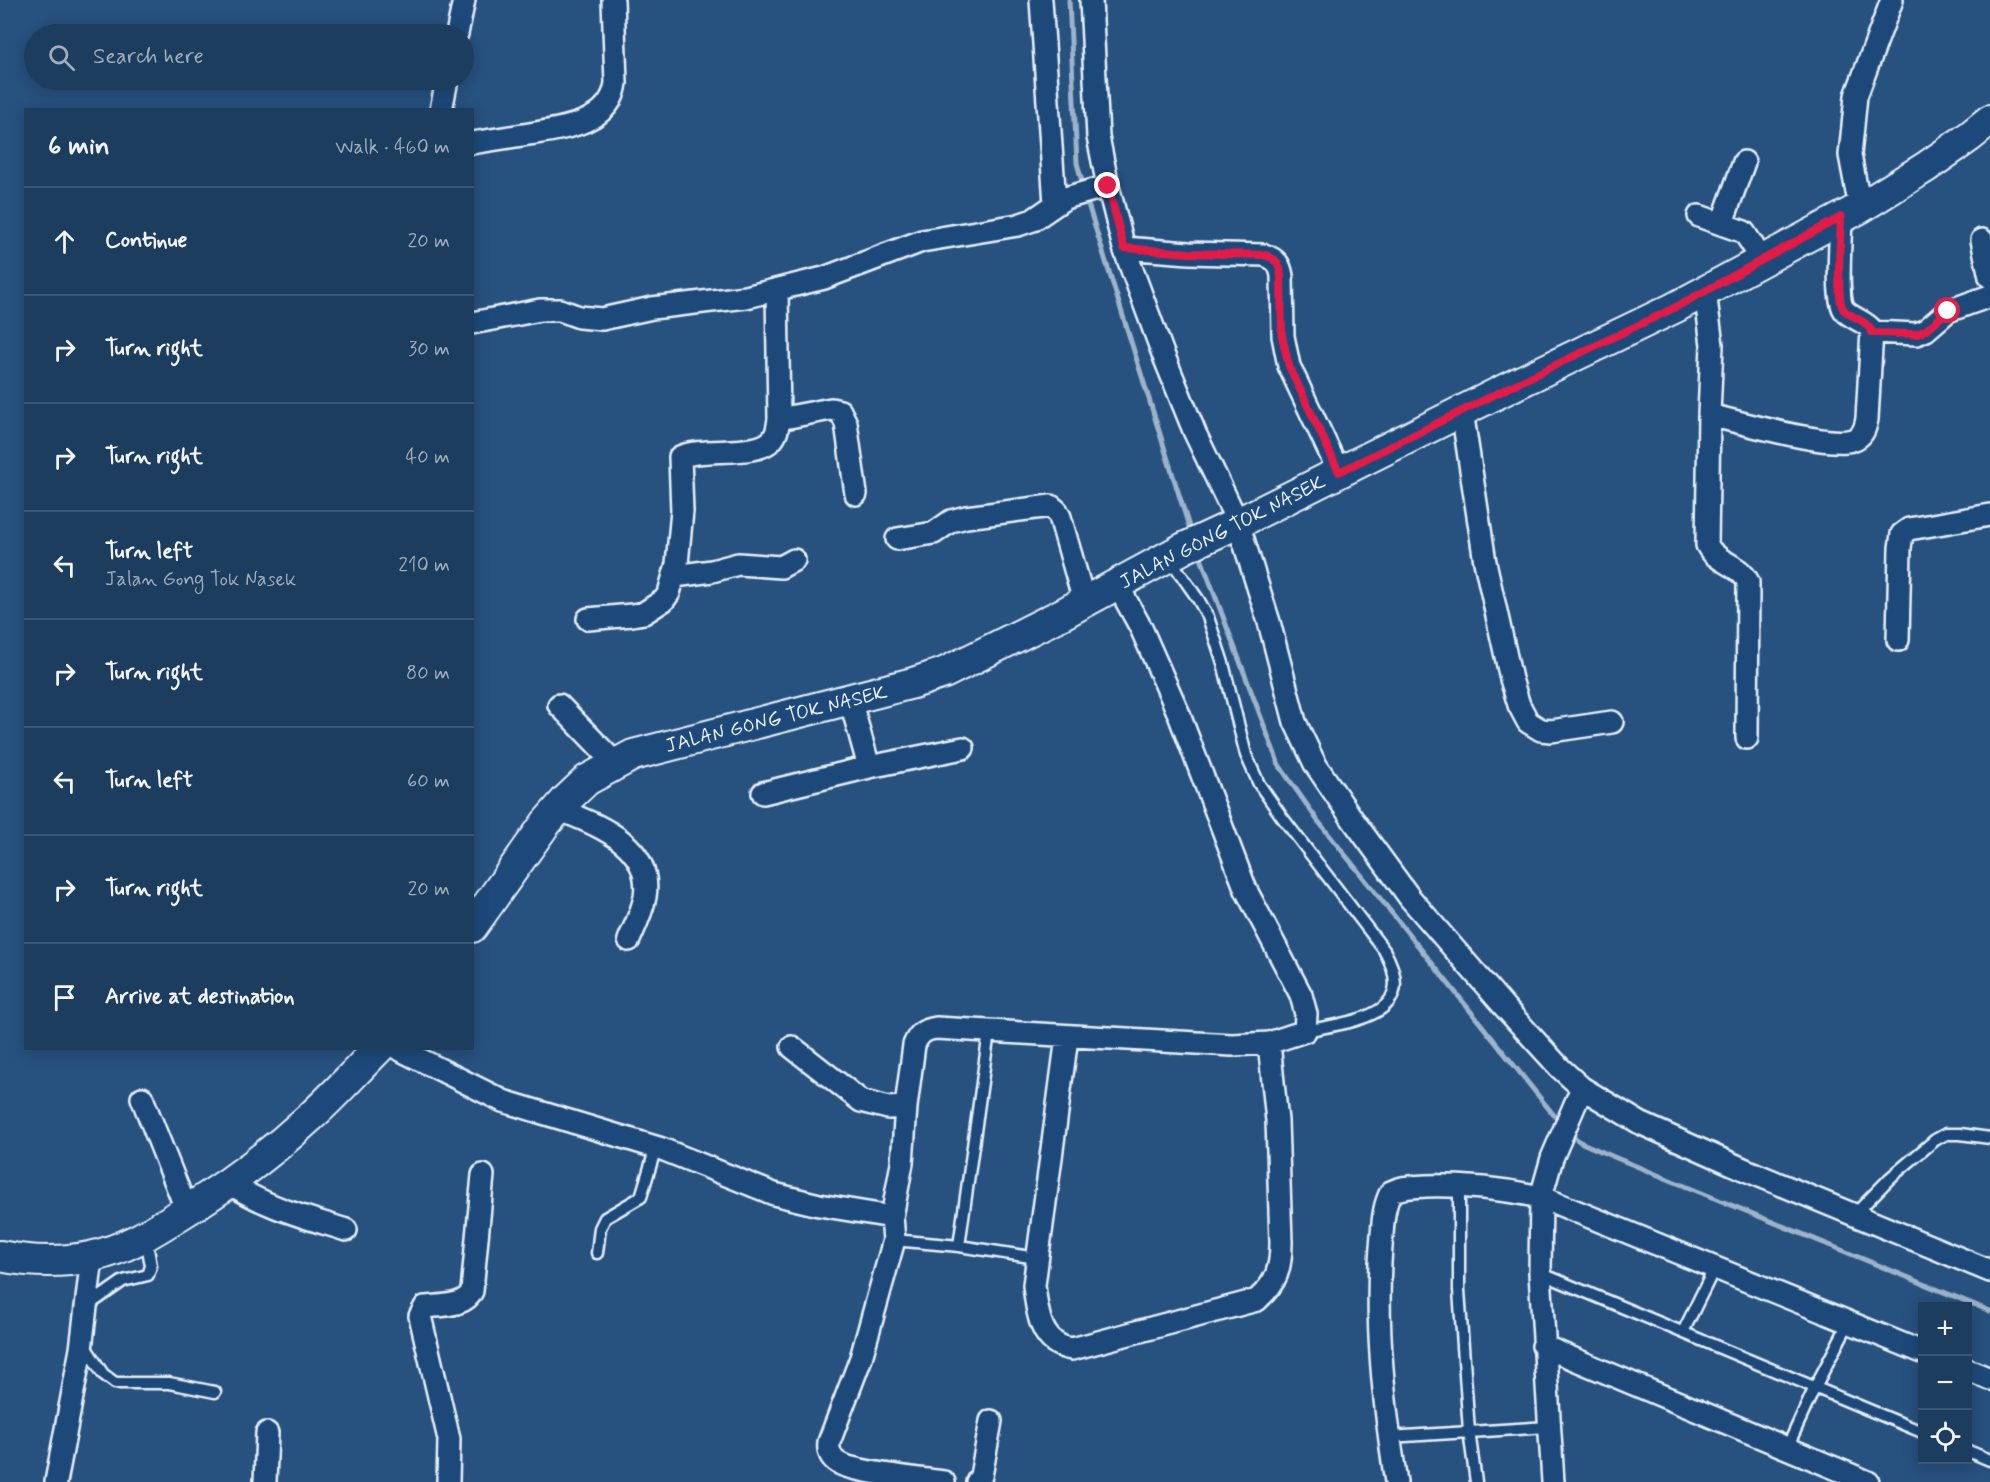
<!DOCTYPE html>
<html lang="en">
<head>
<meta charset="utf-8">
<style>
	body { margin:0; font-family:Mynerve,sans-serif; background:#2a4868; color:#f1f3f6 }
	.controls { position:absolute; right:18px; bottom:18px; display:grid; overflow:hidden; border-radius:0px; box-shadow:0 3px 15px #0003 }
	.controls button { width:54px; height:54px; display:grid; place-items:center; padding:0; border:0; border-bottom:2px solid #3b5674; background:#1d3d5f; color:#f1f3f6; font:30px sans-serif }
	.stop { position:absolute; width:18px; height:18px; margin:-14px; border:4px solid #e11d48; border-radius:50%; background:#fff }
	.stop.end { background:#e11d48; border-color:#fff; box-shadow:0 2px 6px #0008 }
	.list { margin:0; padding:0; list-style:none }
	h2 { display:flex; justify-content:space-between; align-items:center; height:78px; margin:0; padding:0 24px; font-size:26px }
	h2 small { font-size:20px; font-weight:400; color:#a0aebd }
	.list li { display:grid; grid-template-columns:39px 1fr auto; gap:18px; align-items:center; box-sizing:border-box; height:108px; padding:0 24px; border-top:2px solid #3b5674 }
	.list b { display:block; font-size:22px; white-space:nowrap }
	.list p { margin:0; font-size:20px; white-space:nowrap; color:#a0aebd }
	.list em { font-size:20px; font-style:normal; color:#a0aebd }
	.icon { flex:none; width:33px; height:33px; fill:none; stroke:currentColor; stroke-width:2; stroke-linecap:round; stroke-linejoin:round }
	.map { position:relative; flex:none; width:1990px; height:1482px; overflow:hidden }
	.search { position:absolute; background:#1d3d5f; box-shadow:0 3px 15px #0003; left:24px; top:24px; width:450px; height:66px; display:flex; align-items:center; gap:15px; box-sizing:border-box; padding:0 21px; border-radius:33px; color:#a0aebd; font-size:22px }
	.panel { position:absolute; background:#1d3d5f; box-shadow:0 3px 15px #0003; left:24px; top:108px; width:450px; height:942px; border-radius:0px }
	.map>svg:first-child { display:block }
	.lines { fill:none; stroke-linecap:round; stroke-linejoin:round }
	.stream { stroke:#9db3c9; stroke-width:5 }
	.service-casing { stroke:#e8f1f8; stroke-width:15 }
	.minor-casing { stroke:#e8f1f8; stroke-width:26 }
	.secondary-casing { stroke:#e8f1f8; stroke-width:34 }
	.service { stroke:#1f4a7a; stroke-width:10 }
	.minor { stroke:#1f4a7a; stroke-width:21 }
	.secondary { stroke:#1f4a7a; stroke-width:30 }
	.route { stroke:#e11d48; stroke-width:8 }
	.labels { text-anchor:middle; stroke-width:4.5; stroke-linejoin:round; paint-order:stroke }
	.street-label { font-size:20px; fill:#e8f1f8; stroke:#1f4a7a }
</style>
</head>
<body>
<div class="map">
<svg width="1990" height="1482" viewBox="0 0 1990 1482">
	<rect width="100%" height="100%" fill="#27517f"/>
	<filter id="ink" filterUnits="userSpaceOnUse"><feTurbulence type="fractalNoise" baseFrequency=".0167" numOctaves="2"/><feDisplacementMap in="SourceGraphic" scale="12" xChannelSelector="R" yChannelSelector="G"/><feConvolveMatrix kernelMatrix="1 2 1 2 8 2 1 2 1" color-interpolation-filters="sRGB"/></filter>
	<g filter="url(#ink)">
		<g class="lines">
			<path class="stream" d="M 1069,0 L 1077,163 L 1084,189
				M 1086,198 L 1191,533
				M 1199,553 L 1279,765 L 1318,821 L 1561,1124
				M 1570,1133 L 1580,1142 L 1614,1157 L 1990,1311"/>
			<defs>
				<path id="service" d="M 1170,559 L 1198,599 L 1208,617 L 1223,663 L 1246,755 L 1259,784 L 1282,817 L 1384,950 C 1422,1017 1352,1021 1305,1031
					M 1459,1186 L 1459,1290 L 1469,1431 L 1476,1482
					M 1854,1215 L 1890,1178 L 1935,1140 L 1946,1134 L 1960,1134 L 1990,1138
					M 894,1240 L 959,1246 L 1037,1258
					M 959,1246 L 989,1032
					M 597,1253 L 600,1228 L 605,1218 L 641,1197 L 656,1147
					M 1540,1273 L 1922,1432
					M 86,1307 L 123,1281 L 148,1275 L 151,1266 L 146,1237
					M 1683,1332 L 1715,1267
					M 83,1343 L 103,1374 L 115,1383 L 169,1383 L 215,1392
					M 1389,1437 L 1548,1427
					M 1787,1448 L 1815,1387 L 1849,1322
					M 1968,1451 L 1990,1460"/>
				<path id="minor" d="M 1041,0 L 1055,204
					M 1091,0 L 1098,137 L 1108,186 L 1124,248 L 1163,354 L 1195,433 L 1238,523 L 1269,622 L 1295,722 L 1315,764 L 1353,820 L 1410,898 L 1508,1011 L 1560,1068 L 1582,1088 L 1640,1123 L 1748,1171 L 1990,1271
					M 457,34 L 464,0
					M 441,110 L 447,80
					M 472,143 C 491,140 510,137 529,134 C 561,129 611,124 616,83 L 613,0
					M 1860,208 L 1850,155 L 1856,96 L 1892,0
					M 1699,216 L 1744,232 L 1763,261
					M 1722,223 L 1744,162
					M 1982,240 L 1990,277
					M 1124,248 L 1189,253 L 1264,255 C 1276,259 1280,264 1282,276 L 1283,336 L 1289,366 L 1339,472
					M 1705,291 L 1712,345 L 1709,415 C 1737,421 1828,448 1852,440 C 1862,437 1865,430 1867,419 L 1872,330 C 1865,321 1853,319 1845,311 C 1835,302 1841,234 1841,217
					M 472,323 L 540,310 L 560,310 L 579,317 L 602,319 L 652,308 L 746,297 L 824,278 L 922,241 L 1018,225 L 1033,220 L 1065,198 L 1108,186
					M 1872,332 L 1917,334 L 1926,330 L 1948,311 L 1990,296
					M 1462,411 L 1485,562 L 1511,679 L 1519,705 L 1528,722 L 1541,730 L 1551,731 L 1612,722
					M 1709,415 L 1707,545 C 1716,563 1740,564 1748,582 L 1747,738
					M 779,419 L 831,409 L 840,411 L 846,423 L 856,494
					M 897,539 L 934,533 L 951,521 L 966,517 L 1051,506 L 1057,511 L 1060,517 L 1084,601
					M 675,576 L 712,571 L 738,564 L 781,567 L 794,560
					M 588,619 L 632,615 L 644,613 L 664,600 L 669,593 L 677,564 L 682,511 L 680,457 C 703,446 761,459 774,437 C 778,431 778,424 779,419 L 777,290
					M 1898,640 L 1900,548 L 1902,534 L 1909,529 L 1990,515
					M 850,699 L 869,767 L 963,748
					M 559,705 L 615,763
					M 763,793 L 869,767
					M 558,809 C 597,825 653,844 645,897 C 642,912 635,926 629,940
					M 1067,1037 L 1034,1285 C 1037,1312 1040,1345 1072,1349 L 1257,1300 C 1277,1282 1281,1269 1281,1242 L 1277,1121 L 1269,1043
					M 792,1047 L 861,1101 L 888,1108 L 906,1107
					M 397,1048 L 503,1101 L 662,1149 L 774,1194 L 819,1205 L 892,1217
					M 142,1098 L 187,1211
					M 228,1182 C 264,1207 305,1217 346,1230
					M 1543,1346 L 1868,1482
					M 1968,1370 L 1990,1379
					M 56,1482 L 81,1349 L 92,1257
					M 265,1482 L 267,1433
					M 448,1482 L 449,1439 L 420,1316 L 425,1307 C 441,1305 465,1307 472,1291 L 483,1175
					M 944,1482 C 923,1479 850,1472 837,1462 C 830,1457 828,1450 829,1442 L 861,1358 L 894,1240 L 892,1217 L 902,1163 L 906,1107 L 914,1045 C 919,1033 924,1030 936,1028 L 1232,1045 L 1269,1043 L 1305,1031 L 1306,1014 L 1301,995 L 1246,890 L 1178,712 L 1141,628 L 1117,584
					M 977,1482 L 981,1476 L 991,1421
					M 1396,1482 C 1384,1404 1375,1326 1381,1247 C 1383,1228 1382,1209 1391,1192 C 1402,1186 1413,1187 1426,1186 C 1467,1185 1502,1189 1541,1197 L 1922,1352
					M 1553,1482 L 1540,1273 L 1541,1197 L 1552,1158 L 1582,1088"/>
				<path id="secondary" d="M 472,927 L 546,823 L 567,799 L 587,780 L 633,755 L 913,683 L 944,673 L 1064,613 L 1184,548 L 1238,523 L 1520,382 L 1674,308 L 1860,208 L 1926,167 L 1969,137 L 1990,120
					M 0,1256 C 30,1262 60,1263 90,1257 C 126,1249 154,1231 184,1212 C 228,1185 270,1154 308,1119 C 333,1097 355,1072 379,1048"/>
			</defs>
			<use href="#service" class="service-casing"/>
			<use href="#minor" class="minor-casing"/>
			<use href="#secondary" class="secondary-casing"/>
			<use href="#service" class="service"/>
			<use href="#minor" class="minor"/>
			<use href="#secondary" class="secondary"/>
		</g>
	</g>
	<g class="lines" filter="url(#ink)">
		<path class="route" d="M 1108,186 L 1124,248 L 1189,253 L 1264,255 C 1276,258 1280,264 1281,276 L 1282,336 L 1289,366 L 1339,472 L 1520,382 L 1674,308 L 1841,217 C 1841,234 1835,300 1844,310 C 1852,318 1869,321 1872,333 L 1917,334 L 1926,330 L 1948,311"/>
	</g>
	<g class="labels">
		<g class="street-label">
			<text transform="translate(1222 531) rotate(-27)" y="7">JALAN GONG TOK NASEK</text>
			<text transform="translate(776 718) rotate(-14)" y="7">JALAN GONG TOK NASEK</text>
		</g>
	</g>
</svg>
<div class="controls">
<button>+</button>
<button>−</button>
<button><svg class="icon" aria-label="locate" viewBox="0 0 24 24"><circle cx="12" cy="12" r="6"/><path d="M12 2v4M12 18v4M2 12h4M18 12h4"/></svg></button>
</div>
<div class="stop" style="left:1948px;top:311px"></div>
<div class="stop end" style="left:1108px;top:186px"></div>
<div class="search"><svg class="icon" aria-label="search" viewBox="0 0 24 24"><circle cx="10" cy="10" r="6"/><path d="M15 15l6 6"/></svg>Search here</div>
<section class="panel">
<h2>6 min<small>Walk · 460 m</small></h2>
<ul class="list">
<li><svg class="icon" aria-label="ahead" viewBox="0 0 24 24"><path d="M12 20V5M6 11l6-6 6 6"/></svg><div><b>Continue</b></div><em>20 m</em></li>
<li><svg class="icon" aria-label="right" viewBox="0 0 24 24"><path d="M7 20v-9h11M14 6l5 5-5 5"/></svg><div><b>Turn right</b></div><em>30 m</em></li>
<li><svg class="icon" aria-label="right" viewBox="0 0 24 24"><path d="M7 20v-9h11M14 6l5 5-5 5"/></svg><div><b>Turn right</b></div><em>40 m</em></li>
<li><svg class="icon" aria-label="left" viewBox="0 0 24 24"><path d="M17 20v-9H6M10 6l-5 5 5 5"/></svg><div><b>Turn left</b><p>Jalan Gong Tok Nasek</p></div><em>210 m</em></li>
<li><svg class="icon" aria-label="right" viewBox="0 0 24 24"><path d="M7 20v-9h11M14 6l5 5-5 5"/></svg><div><b>Turn right</b></div><em>80 m</em></li>
<li><svg class="icon" aria-label="left" viewBox="0 0 24 24"><path d="M17 20v-9H6M10 6l-5 5 5 5"/></svg><div><b>Turn left</b></div><em>60 m</em></li>
<li><svg class="icon" aria-label="right" viewBox="0 0 24 24"><path d="M7 20v-9h11M14 6l5 5-5 5"/></svg><div><b>Turn right</b></div><em>20 m</em></li>
<li><svg class="icon" aria-label="arrive" viewBox="0 0 24 24"><path d="M6 21V4h12l-3 4 3 4H6"/></svg><div><b>Arrive at destination</b></div></li>
</ul>
</section>
</div>
</body>
</html>
